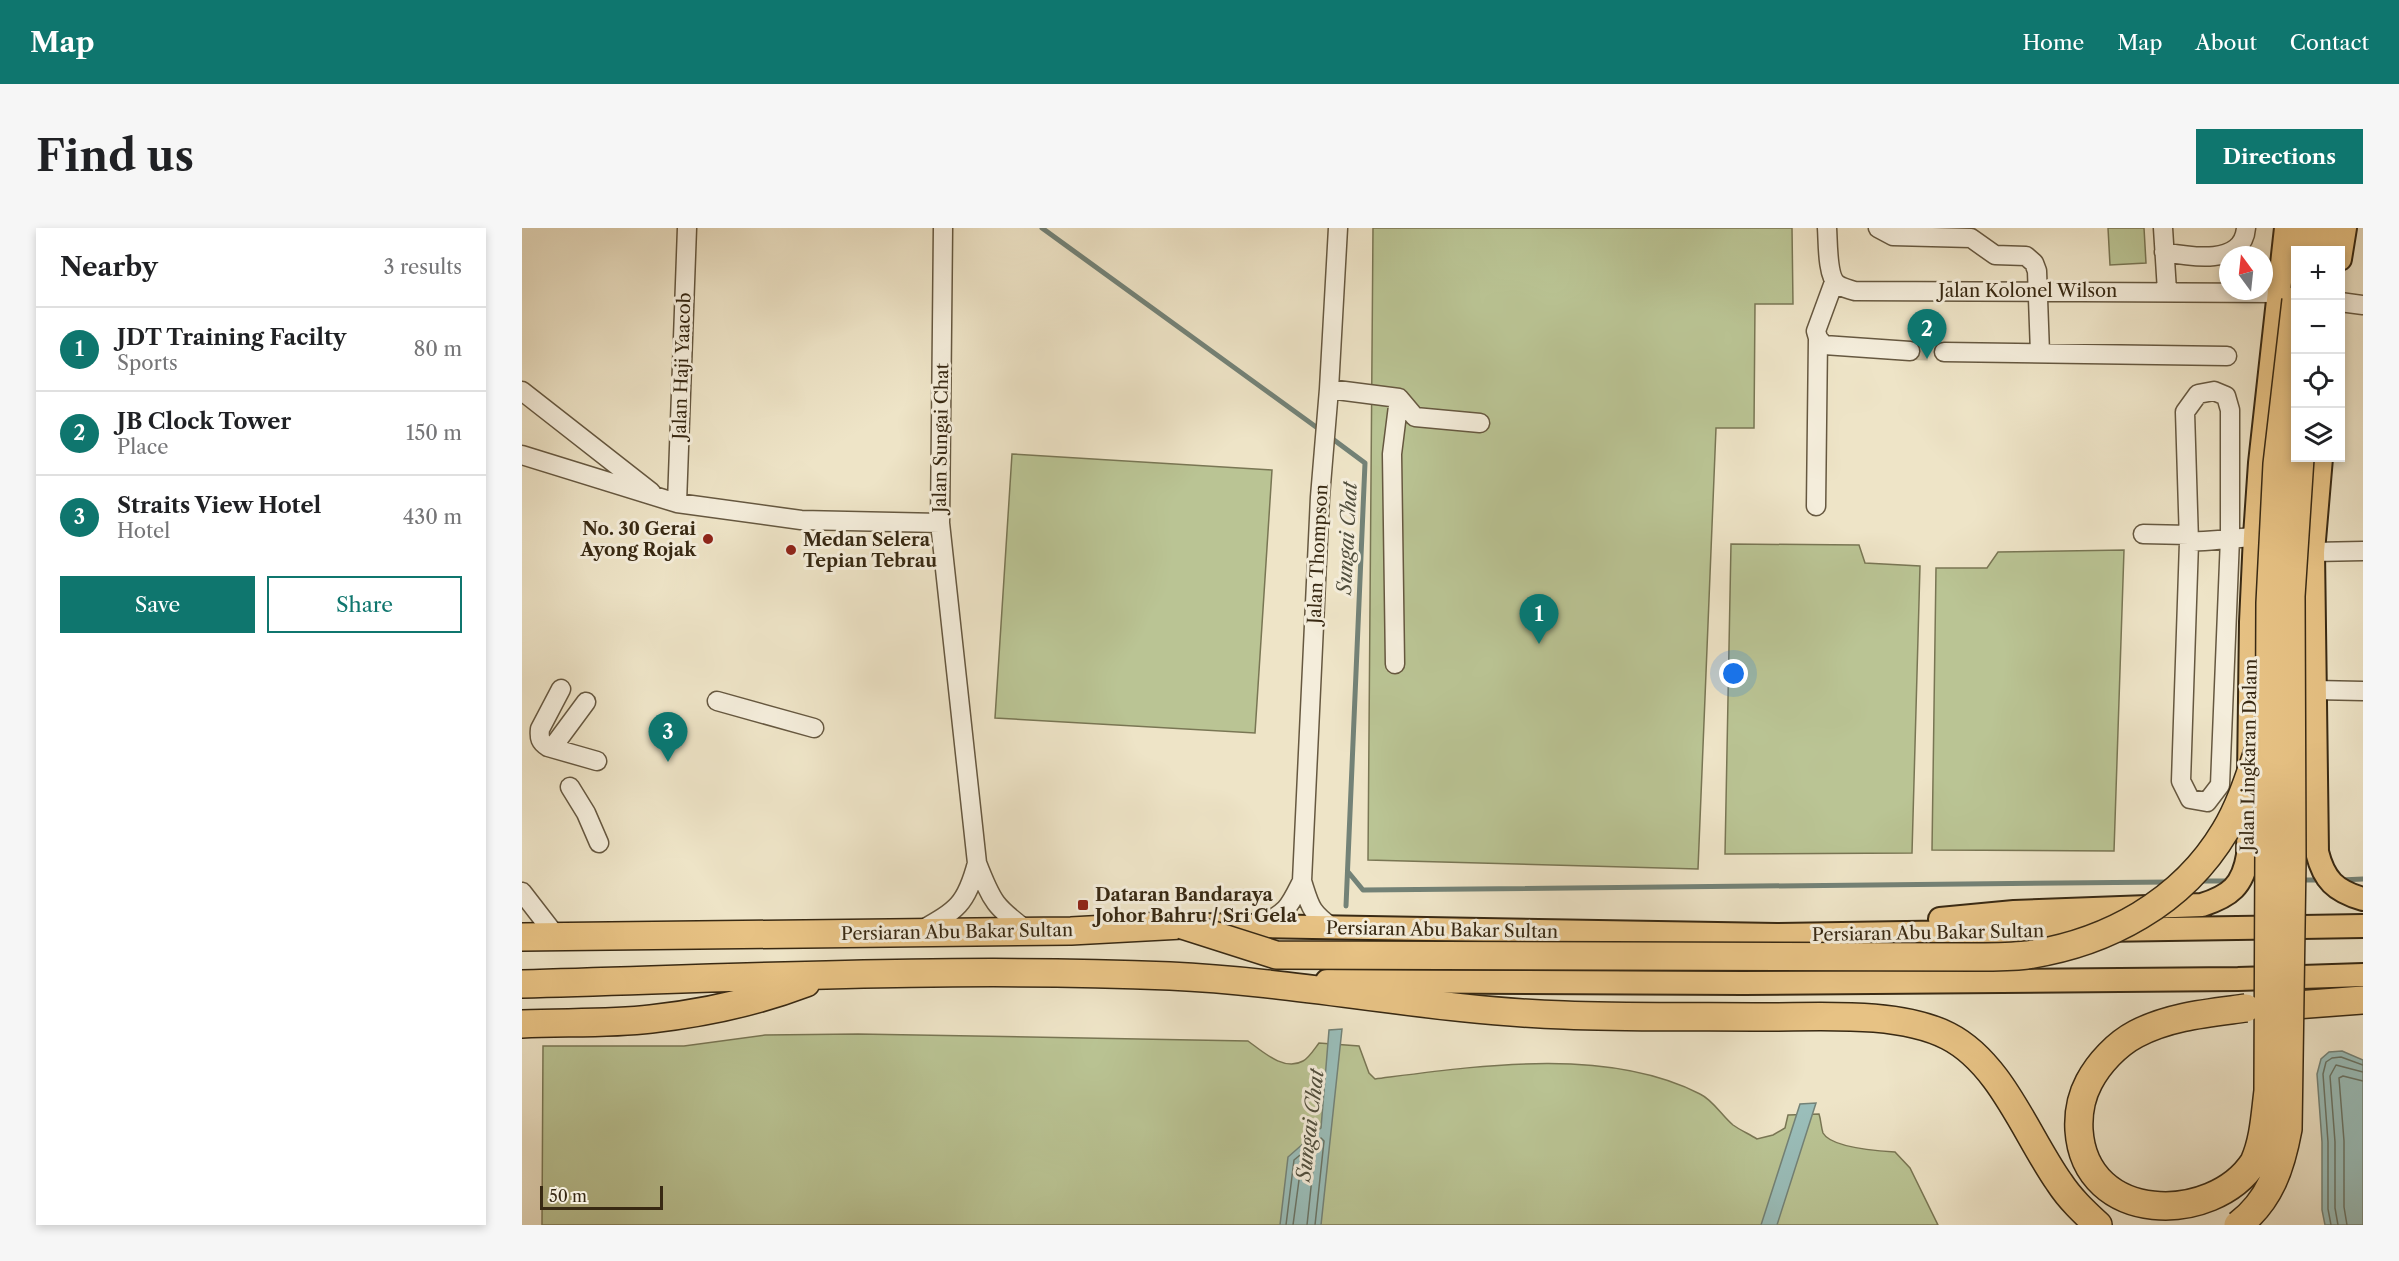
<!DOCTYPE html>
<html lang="en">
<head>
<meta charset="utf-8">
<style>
	body { margin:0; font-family:"Libre Caslon Text",serif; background:#f6f6f6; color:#202124 }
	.controls { position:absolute; right:18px; top:18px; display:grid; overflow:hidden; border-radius:0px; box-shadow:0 3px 9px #0003 }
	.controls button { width:54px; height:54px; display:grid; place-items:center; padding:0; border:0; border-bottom:2px solid #e0e0e0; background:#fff; color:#202124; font:30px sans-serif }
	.compass { position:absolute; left:1697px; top:18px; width:54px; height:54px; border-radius:50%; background:#fff; box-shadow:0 3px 9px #0003; rotate:345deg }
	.scale { position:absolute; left:18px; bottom:15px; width:123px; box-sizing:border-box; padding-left:6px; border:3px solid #382913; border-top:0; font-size:16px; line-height:21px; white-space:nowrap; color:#382913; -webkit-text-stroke:4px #f4eddb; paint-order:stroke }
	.you { position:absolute; left:1212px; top:446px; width:21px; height:21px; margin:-15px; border:4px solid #fff; border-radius:50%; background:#1a73e8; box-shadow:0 0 0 9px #1a73e833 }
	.badge { display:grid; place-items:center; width:39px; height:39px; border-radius:50%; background:#0f766e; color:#fff; font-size:20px; font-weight:700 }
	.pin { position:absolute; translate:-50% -50px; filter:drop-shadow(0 2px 3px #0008) }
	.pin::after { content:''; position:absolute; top:32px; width:21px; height:18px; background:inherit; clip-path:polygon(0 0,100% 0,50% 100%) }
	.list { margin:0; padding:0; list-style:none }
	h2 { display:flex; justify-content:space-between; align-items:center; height:78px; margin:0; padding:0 24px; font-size:26px }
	h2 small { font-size:20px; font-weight:400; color:#757577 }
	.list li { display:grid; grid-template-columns:39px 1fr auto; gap:18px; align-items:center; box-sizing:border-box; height:84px; padding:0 24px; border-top:2px solid #e0e0e0 }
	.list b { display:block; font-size:22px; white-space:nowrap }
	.list p { margin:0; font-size:20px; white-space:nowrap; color:#757577 }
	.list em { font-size:20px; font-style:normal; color:#757577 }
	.actions { display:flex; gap:12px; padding:18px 24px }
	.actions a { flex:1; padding:14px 0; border:2px solid #0f766e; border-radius:0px; text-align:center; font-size:21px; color:#0f766e }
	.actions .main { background:#0f766e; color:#fff }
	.icon { flex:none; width:33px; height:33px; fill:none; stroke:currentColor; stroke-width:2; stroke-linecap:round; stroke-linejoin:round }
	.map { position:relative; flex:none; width:1841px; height:997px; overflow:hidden; border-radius:0px }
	header { display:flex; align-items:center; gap:36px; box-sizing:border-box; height:84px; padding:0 30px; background:#0f766e; color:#fff }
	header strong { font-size:28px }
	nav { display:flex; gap:33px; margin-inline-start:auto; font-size:21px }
	.intro { display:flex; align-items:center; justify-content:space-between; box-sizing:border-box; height:144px; padding:0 36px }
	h1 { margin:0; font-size:42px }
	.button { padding:15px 27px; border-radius:0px; background:#0f766e; color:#fff; font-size:21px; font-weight:700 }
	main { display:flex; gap:36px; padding:0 36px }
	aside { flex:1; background:#fff; border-radius:0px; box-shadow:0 3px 9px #0003 }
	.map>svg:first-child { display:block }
	.green { fill:#bac494; stroke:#797654; stroke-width:1.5 }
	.water { fill:#9abeba; stroke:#738277; stroke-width:1.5 }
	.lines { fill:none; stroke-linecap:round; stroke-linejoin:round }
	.shore { stroke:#697466; stroke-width:1.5 }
	.stream { stroke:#738277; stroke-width:5 }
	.minor-tunnel { stroke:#cabfa3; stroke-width:18; stroke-dasharray:18 9; stroke-linecap:butt }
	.minor-casing { stroke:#665840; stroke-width:21 }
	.major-casing { stroke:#382913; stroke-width:26 }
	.highway-casing { stroke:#382913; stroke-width:30 }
	.minor { stroke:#f4eddb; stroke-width:18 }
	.major { stroke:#e7c284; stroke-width:22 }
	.highway { stroke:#e7c284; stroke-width:27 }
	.highway-bridge-casing { stroke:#382913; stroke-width:30; stroke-linecap:butt }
	.highway-bridge { stroke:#e7c284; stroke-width:27 }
	.poi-dot { fill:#8f2418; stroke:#f4eddb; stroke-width:2 }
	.labels { text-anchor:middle; stroke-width:6; stroke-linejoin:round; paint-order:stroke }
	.street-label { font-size:18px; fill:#382913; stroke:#f4eddb }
	.poi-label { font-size:18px; font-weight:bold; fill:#382913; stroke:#f4eddb; text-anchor:start }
	.water-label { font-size:20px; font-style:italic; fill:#504e3d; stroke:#f4eddb }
</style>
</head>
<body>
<header>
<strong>Map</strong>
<nav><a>Home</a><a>Map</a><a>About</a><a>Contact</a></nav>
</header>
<div class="intro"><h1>Find us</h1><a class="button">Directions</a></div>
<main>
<aside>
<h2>Nearby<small>3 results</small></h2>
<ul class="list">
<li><span class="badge">1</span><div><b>JDT Training Facilty</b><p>Sports</p></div><em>80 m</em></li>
<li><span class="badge">2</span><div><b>JB Clock Tower</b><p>Place</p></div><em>150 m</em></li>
<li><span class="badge">3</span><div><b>Straits View Hotel</b><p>Hotel</p></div><em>430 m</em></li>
</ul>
<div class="actions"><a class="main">Save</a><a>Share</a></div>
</aside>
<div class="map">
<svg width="1841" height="997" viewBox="0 0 1841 997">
	<rect width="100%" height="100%" fill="#eee4c7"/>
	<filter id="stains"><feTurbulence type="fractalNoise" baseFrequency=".00333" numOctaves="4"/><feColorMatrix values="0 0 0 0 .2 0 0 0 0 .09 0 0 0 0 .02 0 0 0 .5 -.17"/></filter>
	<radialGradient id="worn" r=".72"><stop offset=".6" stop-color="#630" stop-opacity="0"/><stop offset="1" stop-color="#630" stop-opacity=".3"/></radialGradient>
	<path class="green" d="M 851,0 L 1270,0 L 1271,76 L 1233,76 L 1232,200 L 1194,200 L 1176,641 L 846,632 Z
		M 1586,0 L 1622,0 L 1624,35 L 1588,37 Z
		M 490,226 L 750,242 L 733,505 L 473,490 Z
		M 1209,316 L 1337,317 L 1343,335 L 1398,338 L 1390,625 L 1203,626 Z
		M 1602,322 L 1592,623 L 1410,622 L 1414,340 L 1465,340 L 1476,324 Z
		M 336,806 L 726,813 C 740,823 762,844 781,833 C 787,830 793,820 797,815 L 837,818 L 847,845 L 853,851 C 954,838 1084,818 1178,866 C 1191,872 1200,888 1211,897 C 1218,902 1227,906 1235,911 L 1251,907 L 1263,900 L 1266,887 L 1297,886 C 1299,892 1299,899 1301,905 C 1309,920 1357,923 1373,924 L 1388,940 L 1416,997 L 20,997 L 21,818 L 162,818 L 243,807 Z"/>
	<path class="water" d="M 820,801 L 799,997 L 758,997 L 766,929 L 799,900 L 807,802 Z
		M 1820,823 L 1841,832 L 1841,997 L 1803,997 L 1800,982 L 1800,914 L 1795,846 L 1799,831 L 1807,824 Z
		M 1294,875 L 1255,997 L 1239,997 L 1278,876 Z"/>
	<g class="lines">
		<path class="shore" d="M 764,997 L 772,932 L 799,910 L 802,913 L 793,997
			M 771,997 L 779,937 L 789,928 L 792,931 L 785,997
			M 1809,997 L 1806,981 L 1806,914 L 1801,846 L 1804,834 L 1810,830 L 1819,829 L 1841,837
			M 1816,997 L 1813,980 L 1813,914 L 1808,848 L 1814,837 L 1841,844
			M 1825,997 L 1822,979 L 1822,913 L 1817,850 L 1821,848 L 1841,853"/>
		<path class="stream" d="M 520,0 L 801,204
			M 808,209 L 843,235 L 824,678
			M 827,645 L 841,662 L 1648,654
			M 1777,652 L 1801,652
			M 1819,652 L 1841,651
			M 1675,653 L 1708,653"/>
		<path class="minor-tunnel" d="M 1388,123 L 1422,124"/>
		<defs>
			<path id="minor" d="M 421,0 L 418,295 L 455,635 C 470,674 473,679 507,704
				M 1305,0 C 1306,13 1305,48 1315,56 C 1320,60 1327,61 1333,63 L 1756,65
				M 1356,0 L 1371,8 L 1449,10 L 1473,27 L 1504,28 L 1512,35 L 1515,43 L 1518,125
				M 1641,0 L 1645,63
				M 1642,24 C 1669,29 1721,38 1724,0
				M 1312,54 L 1294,103 L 1296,110 L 1302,117 L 1388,123
				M 1818,74 L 1841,77
				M 1422,124 L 1705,128
				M 807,161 L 877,170 L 893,189 L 958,195
				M 0,163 L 129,264
				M 0,227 L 155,275 L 279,292 L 418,295
				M 155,275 L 165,0
				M 1294,278 L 1296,110
				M 1621,306 L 1667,307
				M 1667,314 L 1663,184 L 1676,166 L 1692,163 L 1704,168 L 1708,182 L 1708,310 L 1698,557 L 1685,574 L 1668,571 L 1659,553 L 1667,314 C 1689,312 1712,312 1733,308
				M 1791,324 L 1841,323
				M 873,436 L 870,226 L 877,170
				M 39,461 L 18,501 C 17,510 18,514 26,519 L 75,533
				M 1793,462 L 1841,463
				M 195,473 L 292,500
				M 30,520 L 64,474
				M 48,559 L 64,585 L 77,615
				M 0,664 L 34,708
				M 738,697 C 766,684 767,679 780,653
				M 811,700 C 788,684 788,678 780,653 L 798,269 L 807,161 L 816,0
				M 398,703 C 435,682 444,677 455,635"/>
			<path id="major" d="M 1818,31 L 1823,0
				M 1799,230 L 1791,324 L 1795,624 C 1802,652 1813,663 1841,671
				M 1418,691 L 1492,684 L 1680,677 C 1708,668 1721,658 1726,627 L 1729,394 L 1733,308 L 1738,235 L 1764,0
				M 676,697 L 1255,707 L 1841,698
				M 805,753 L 1222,755 L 1716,751 L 1841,747"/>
			<path id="highway" d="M 1780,22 L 1783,0
				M 1802,22 L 1805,0
				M 0,709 L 549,703 L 660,697
				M 0,756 C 216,750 432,739 648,748 C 780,754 910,783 1042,787 C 1109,790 1176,788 1244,789 C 1299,789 1377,783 1426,808 C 1479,835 1504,907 1537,954 C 1548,971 1562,984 1576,997
				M 1746,779 L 1841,772
				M 0,796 C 42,794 86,796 129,791 C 182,785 234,774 284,755"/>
		</defs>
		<use href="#minor" class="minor-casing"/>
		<use href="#major" class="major-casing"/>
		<use href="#highway" class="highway-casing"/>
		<use href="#minor" class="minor"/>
		<use href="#major" class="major"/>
		<use href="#highway" class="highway"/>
		<defs>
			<path id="highway-bridge" d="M 660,697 L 754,727 L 1455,729 C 1471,729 1488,729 1505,727 C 1585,715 1660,675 1703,603 C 1721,573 1730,539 1742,506
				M 1724,780 C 1687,785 1648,788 1614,806 C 1595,816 1577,835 1567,854 C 1559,869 1556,884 1557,902 C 1563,997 1691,997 1732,934 C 1742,912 1743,886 1746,863 L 1748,375 L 1755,236 L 1774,72
				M 1716,997 C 1748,973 1759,939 1766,901 L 1770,631 L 1769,368 L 1778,230"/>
		</defs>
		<use href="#highway-bridge" class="highway-bridge-casing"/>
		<use href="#highway-bridge" class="highway-bridge"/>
	</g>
	<g class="poi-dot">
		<circle cx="186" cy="311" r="6"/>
		<circle cx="269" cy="322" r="6"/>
		<rect x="555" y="671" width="12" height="12" rx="3"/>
	</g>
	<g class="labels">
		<g class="street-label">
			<text x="1506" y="69">Jalan Kolonel Wilson</text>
			<text transform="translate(160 138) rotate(-88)" y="6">Jalan Haji Yaacob</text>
			<text transform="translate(419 210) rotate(-89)" y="6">Jalan Sungai Chat</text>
			<text transform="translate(796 326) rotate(-87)" y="6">Jalan Thompson</text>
			<text transform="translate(1727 527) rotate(-89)" y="6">Jalan Lingkaran Dalam</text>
			<text transform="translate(920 702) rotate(1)" y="6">Persiaran Abu Bakar Sultan</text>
			<text transform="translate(435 704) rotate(-1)" y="6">Persiaran Abu Bakar Sultan</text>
			<text transform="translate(1406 705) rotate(-1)" y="6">Persiaran Abu Bakar Sultan</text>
		</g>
		<g class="poi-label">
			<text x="174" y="307" text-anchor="end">No. 30 Gerai<tspan x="174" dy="21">Ayong Rojak</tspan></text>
			<text x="281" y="318">Medan Selera<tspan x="281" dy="21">Tepian Tebrau</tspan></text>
			<text x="573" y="673">Dataran Bandaraya<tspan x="573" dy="21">Johor Bahru / Sri Gela</tspan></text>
		</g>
		<g class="water-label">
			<text transform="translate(825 310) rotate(-87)" y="7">Sungai Chat</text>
			<text transform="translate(788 897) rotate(-83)" y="7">Sungai Chat</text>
		</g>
	</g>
	<rect width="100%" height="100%" filter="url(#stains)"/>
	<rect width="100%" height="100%" fill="url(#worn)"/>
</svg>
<div class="controls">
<button>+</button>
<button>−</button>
<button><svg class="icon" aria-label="locate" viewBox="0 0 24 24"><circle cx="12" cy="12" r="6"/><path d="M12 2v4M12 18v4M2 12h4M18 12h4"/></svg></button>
<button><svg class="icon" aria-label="layers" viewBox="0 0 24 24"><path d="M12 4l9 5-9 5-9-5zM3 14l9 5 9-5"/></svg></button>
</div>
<svg class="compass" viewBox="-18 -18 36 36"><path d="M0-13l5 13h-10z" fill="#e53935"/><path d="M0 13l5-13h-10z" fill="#757577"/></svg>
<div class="scale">50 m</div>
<div class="you"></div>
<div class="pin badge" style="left:1017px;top:416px">1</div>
<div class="pin badge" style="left:1405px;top:131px">2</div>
<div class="pin badge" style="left:146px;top:534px">3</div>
</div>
</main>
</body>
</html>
